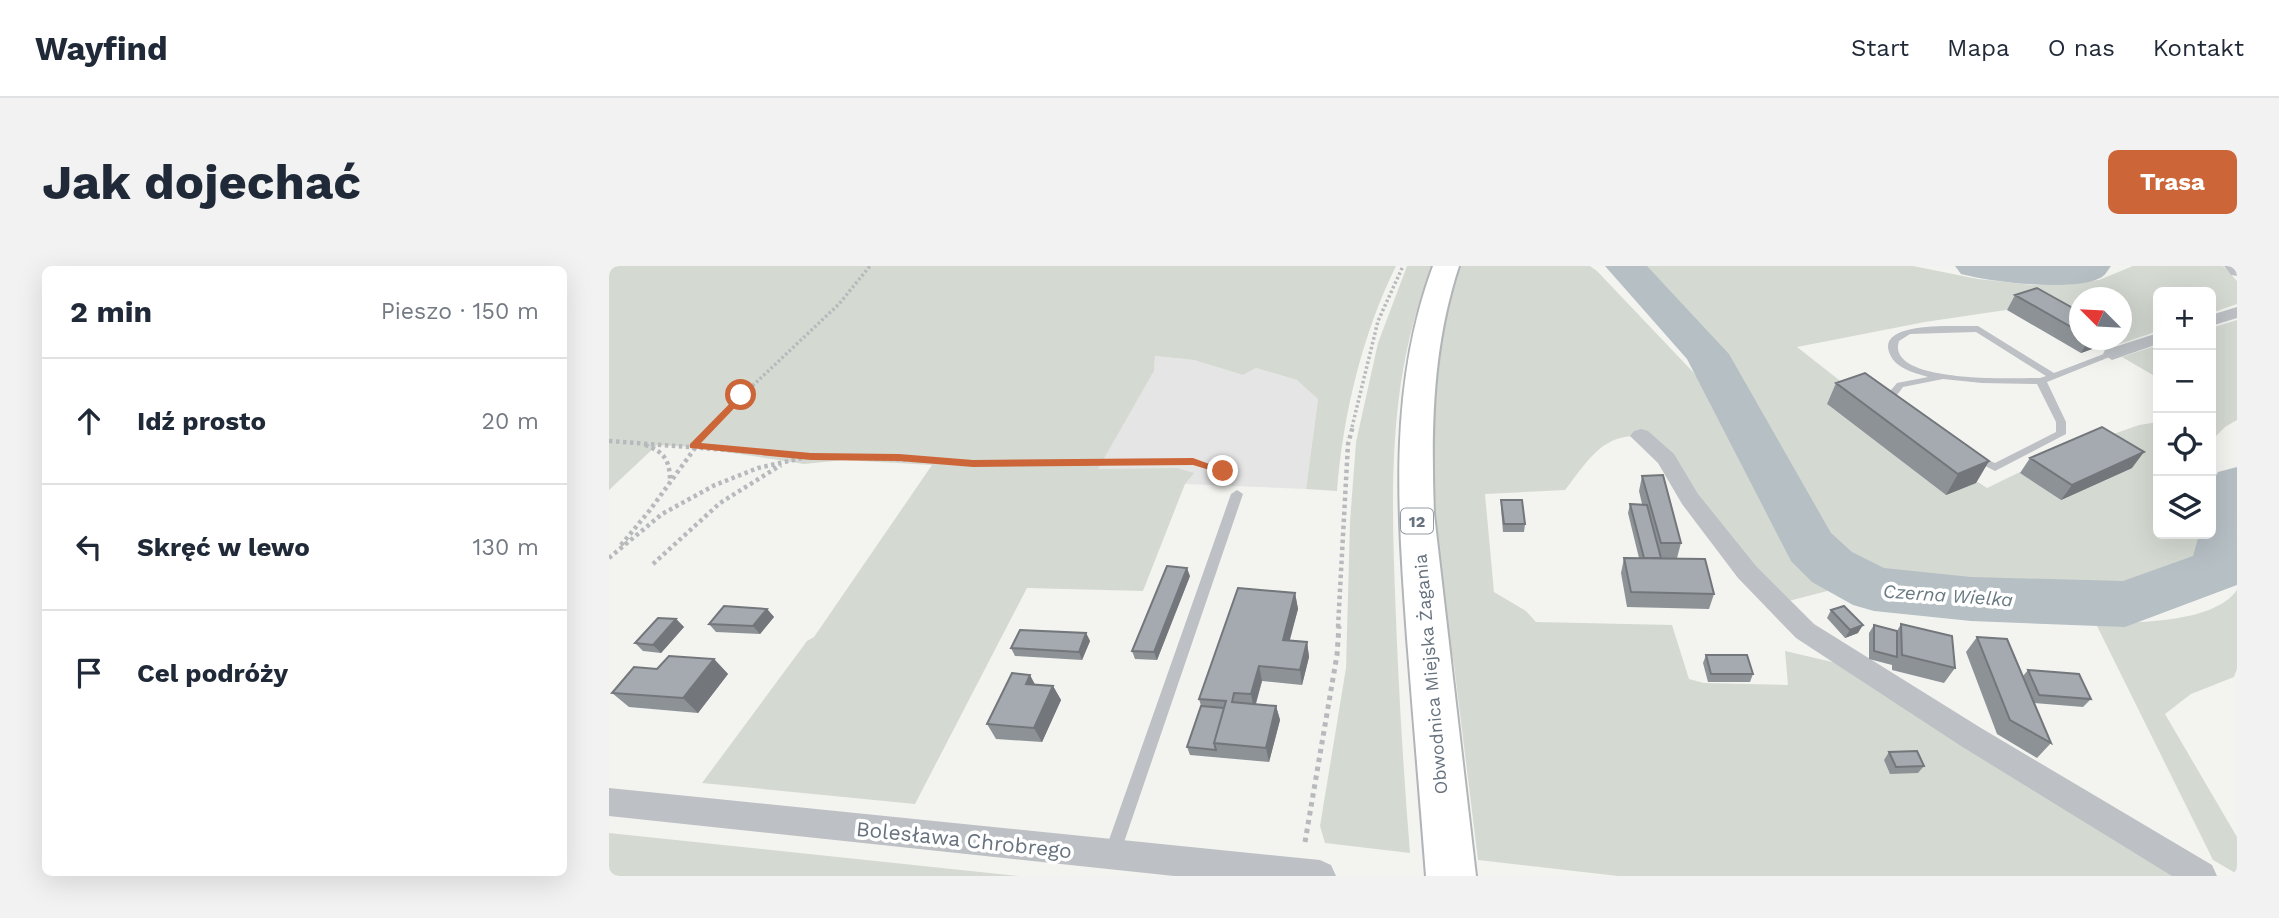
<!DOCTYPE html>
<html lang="pl">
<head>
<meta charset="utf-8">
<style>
	body { margin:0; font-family:"Work Sans",sans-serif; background:#f2f2f3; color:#1f2937 }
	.controls { position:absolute; right:21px; top:21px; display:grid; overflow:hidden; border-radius:10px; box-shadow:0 7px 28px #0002 }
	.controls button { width:63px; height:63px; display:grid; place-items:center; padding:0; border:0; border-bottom:2px solid #e0e1e3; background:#fff; color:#1f2937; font:35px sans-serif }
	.compass { position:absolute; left:1460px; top:21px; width:63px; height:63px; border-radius:50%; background:#fff; box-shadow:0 7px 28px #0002; rotate:294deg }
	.stop { position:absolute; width:21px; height:21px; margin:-16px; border:5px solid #cc6638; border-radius:50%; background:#fff }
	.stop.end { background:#cc6638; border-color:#fff; box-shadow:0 2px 7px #0008 }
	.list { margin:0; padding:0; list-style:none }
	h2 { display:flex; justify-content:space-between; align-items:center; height:91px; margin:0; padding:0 28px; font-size:30px }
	h2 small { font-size:23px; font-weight:400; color:#747a83 }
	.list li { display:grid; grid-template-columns:46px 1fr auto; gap:21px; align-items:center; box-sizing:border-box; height:126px; padding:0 28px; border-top:2px solid #e0e1e3 }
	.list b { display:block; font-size:26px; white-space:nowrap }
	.list em { font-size:23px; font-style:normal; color:#747a83 }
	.icon { flex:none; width:38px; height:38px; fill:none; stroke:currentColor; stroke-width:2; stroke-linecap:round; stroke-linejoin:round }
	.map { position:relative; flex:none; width:1628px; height:610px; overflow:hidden; border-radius:10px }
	header { display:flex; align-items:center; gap:42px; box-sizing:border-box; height:98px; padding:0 35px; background:#fff; border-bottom:2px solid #e0e1e3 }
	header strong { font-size:33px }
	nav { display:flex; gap:38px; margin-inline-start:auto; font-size:24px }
	.intro { display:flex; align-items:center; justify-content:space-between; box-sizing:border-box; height:168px; padding:0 42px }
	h1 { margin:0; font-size:49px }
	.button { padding:18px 32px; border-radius:10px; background:#cc6638; color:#fff; font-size:24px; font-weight:700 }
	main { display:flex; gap:42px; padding:0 42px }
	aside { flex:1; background:#fff; border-radius:10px; box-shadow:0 7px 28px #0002 }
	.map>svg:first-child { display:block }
	.built { fill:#e4e5e4 }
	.green { fill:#d4dad2 }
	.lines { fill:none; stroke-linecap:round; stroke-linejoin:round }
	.river { fill:#b6bfc4; fill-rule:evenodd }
	.primary-casing { stroke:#b1b4b8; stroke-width:4 }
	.path-far2 { stroke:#b7b9bc; stroke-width:3.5; stroke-dasharray:2.5 2.5; stroke-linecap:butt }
	.path-far1 { stroke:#b7b9bc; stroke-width:4.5; stroke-dasharray:3.5 3.5; stroke-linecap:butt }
	.path { stroke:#b7b9bc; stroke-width:5; stroke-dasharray:4.5 4.5; stroke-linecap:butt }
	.service { fill:#bdc0c4; fill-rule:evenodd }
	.minor { fill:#bdc0c4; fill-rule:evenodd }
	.primary { fill:#fff; fill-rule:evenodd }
	.wall { fill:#8d9297 }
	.shaded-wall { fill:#73777b }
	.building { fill:#a4aab0; stroke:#73777b; stroke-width:2 }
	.route { fill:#cc6638 }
	.labels { text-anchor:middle; stroke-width:7; stroke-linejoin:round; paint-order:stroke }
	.shield { fill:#fff; stroke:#949ca5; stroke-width:2 }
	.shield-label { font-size:16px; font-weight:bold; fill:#66727e }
	.street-label { font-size:18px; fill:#66727e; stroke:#fff }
	.water-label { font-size:19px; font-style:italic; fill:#687981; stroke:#fff }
	.near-street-label { font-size:21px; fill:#66727e; stroke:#fff }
</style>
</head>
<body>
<header>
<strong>Wayfind</strong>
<nav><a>Start</a><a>Mapa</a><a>O nas</a><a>Kontakt</a></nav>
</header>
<div class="intro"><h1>Jak dojechać</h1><a class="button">Trasa</a></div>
<main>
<aside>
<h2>2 min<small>Pieszo · 150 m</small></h2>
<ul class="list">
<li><svg class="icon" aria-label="ahead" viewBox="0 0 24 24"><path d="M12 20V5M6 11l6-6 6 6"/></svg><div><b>Idź prosto</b></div><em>20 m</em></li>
<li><svg class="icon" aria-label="left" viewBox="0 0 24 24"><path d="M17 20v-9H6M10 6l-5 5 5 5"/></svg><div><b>Skręć w lewo</b></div><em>130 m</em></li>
<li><svg class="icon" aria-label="arrive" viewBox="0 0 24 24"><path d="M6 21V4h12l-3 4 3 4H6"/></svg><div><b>Cel podróży</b></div></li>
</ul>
</aside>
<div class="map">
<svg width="1628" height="610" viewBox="0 0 1628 610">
	<rect width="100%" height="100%" fill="#f3f4f0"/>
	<path class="built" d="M 546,90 L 585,94 L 634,109 L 647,102 L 688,114 L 705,127 L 709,133 L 697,223 L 576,218 L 488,204 L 545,105 Z"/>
	<path class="green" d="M 0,0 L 787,0 C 753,69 734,149 728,225 L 697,223 L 709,133 L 688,114 L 647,102 L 634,109 L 585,94 L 546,90 L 545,105 L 489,203 L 568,202 L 585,207 L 576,218 L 534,325 L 418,322 L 306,538 L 93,517 L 198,375 L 205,371 L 323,199 L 234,194 L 195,198 L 84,181 L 48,179 L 0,224 Z
		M 798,0 L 824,0 C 780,104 782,216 786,326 C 789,413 794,500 801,587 L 716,577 L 711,560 L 737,402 L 741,256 L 747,176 L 769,77 Z
		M 849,0 L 981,0 L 988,5 L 1085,107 L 1107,138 L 1176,276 L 1226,323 L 1168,338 L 1029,170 C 991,169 977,198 956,224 L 876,228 L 885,326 L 917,345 L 927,356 L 1063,359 L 1080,413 L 1095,417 L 1179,419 L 1176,385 L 1236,399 L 1573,610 L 1009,610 L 869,594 L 845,399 L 831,322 L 823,230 L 825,88 Z
		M 1033,0 L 1304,0 L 1369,13 L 1424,19 L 1490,14 L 1524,0 L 1614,0 L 1628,15 L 1628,38 L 1602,47 L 1602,26 L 1549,26 L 1549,65 L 1499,82 L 1485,74 L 1512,74 L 1512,32 L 1470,32 L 1470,65 L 1419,36 L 1397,44 L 1316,56 L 1188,81 L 1248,128 L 1219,139 L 1337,229 L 1369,216 L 1378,222 L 1411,206 L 1452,234 L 1482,176 L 1530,159 L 1549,156 L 1549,268 L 1590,268 L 1584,291 L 1530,317 L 1447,326 L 1377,321 L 1354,313 L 1283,309 L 1249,300 L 1222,282 L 1208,261 L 1192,226 L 1134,119 L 1107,81 L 1072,39 Z
		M 1628,54 L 1628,154 L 1616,161 L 1602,175 L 1602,62 Z
		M 1549,79 L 1549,112 L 1513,91 Z
		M 1628,324 L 1628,403 L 1625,411 L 1582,428 L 1556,448 L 1628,571 L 1628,608 L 1604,594 L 1487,358 C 1525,356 1604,358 1628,324 Z
		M 0,567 L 410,610 L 0,610 Z"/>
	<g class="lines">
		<path class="river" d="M 996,0 L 1038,0 L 1120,88 L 1222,267 L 1243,286 L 1275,302 L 1362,311 L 1514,315 L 1584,290 L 1590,268 L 1602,268 L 1602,218 L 1609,206 L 1628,201 L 1628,319 L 1516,361 L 1362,355 L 1265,345 L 1244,339 L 1203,316 L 1182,295 L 1078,93 Z
			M 1346,0 L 1502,0 C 1499,4 1496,10 1491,12 C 1464,26 1382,16 1352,8 Z"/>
		<defs>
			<path id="primary" d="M 824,0 L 850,0 C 823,82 822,163 825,248 L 867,610 L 817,610 C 811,531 804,451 798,372 C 789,245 779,121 824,0 Z"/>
		</defs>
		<use href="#primary" class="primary-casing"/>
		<path class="path-far2" d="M 100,161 L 230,38 L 261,0
			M 743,161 L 769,55 L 794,0"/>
		<path class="path-far1" d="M 0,175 L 198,190
			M 36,179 C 56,186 61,195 61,216
			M 12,279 L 41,244 L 102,160
			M 0,292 L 53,248 L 106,219 L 149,202 L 202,190 L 413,198 L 584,195 L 614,205 L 622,211
			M 44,298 L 111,237 L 172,199
			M 729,361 L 739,178 L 744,160"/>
		<path class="path" d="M 696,576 L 728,389 L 730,360"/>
		<path class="service" d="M 1369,60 L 1445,107 L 1500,86 L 1503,85 L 1508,88 L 1438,116 L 1457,156 L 1457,168 L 1386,205 L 1361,192 L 1366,189 L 1386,197 L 1447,166 L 1447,156 L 1428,118 L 1373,117 L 1334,113 L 1294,121 L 1288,129 L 1291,142 L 1286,145 L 1281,142 L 1278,129 L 1288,117 L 1319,111 C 1304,106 1286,103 1280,86 C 1269,54 1351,61 1369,60 ZM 1367,66 L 1437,110 L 1431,112 C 1407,112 1276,118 1290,75 L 1301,68 Z
			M 628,224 L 634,228 L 511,588 L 509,593 L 503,596 L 497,593 L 495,588 L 622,228 Z"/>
		<path class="minor" d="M 1615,0 L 1628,0 L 1628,10 L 1622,9 Z
			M 1628,41 L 1628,52 L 1602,60 L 1602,49 Z
			M 1549,67 L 1549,78 L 1503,94 L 1494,88 L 1496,84 Z
			M 1032,163 L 1039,165 L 1065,188 L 1089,228 L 1147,300 L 1205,358 L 1372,462 L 1603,599 L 1608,610 L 1563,610 L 1352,480 L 1187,372 L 1129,312 L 1073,238 L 1049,197 L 1021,170 L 1025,165 Z
			M 0,522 L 711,594 L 722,599 L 727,610 L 565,610 L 0,550 Z"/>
		<use href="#primary" class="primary"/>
	</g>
	<path class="wall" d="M 1406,29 L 1471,46 L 1471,74 L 1497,74 L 1494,79 L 1472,87 L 1398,44 Z
		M 1227,117 L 1380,195 L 1367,217 L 1337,229 L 1218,138 Z
		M 1421,192 L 1523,202 L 1452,234 L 1411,207 Z
		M 1033,210 L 1072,277 L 1068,292 L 1105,328 L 1100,343 L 1018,341 L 1012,307 L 1015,292 L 1030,292 L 1019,247 L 1021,238 L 1033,238 L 1030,225 Z
		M 892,234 L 916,258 L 915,266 L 894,266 L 892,242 Z
		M 581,310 L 548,394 L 526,393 L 523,385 Z
		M 686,327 L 689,343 L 680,374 L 698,376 L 700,391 L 693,419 L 653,415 L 647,438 L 667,440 L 671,454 L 660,496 L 581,489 L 578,481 L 592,440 L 590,433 Z
		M 158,343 L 165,351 L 151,368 L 107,366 L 100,358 Z
		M 1222,344 L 1249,367 L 1236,372 L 1218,352 Z
		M 67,353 L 75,361 L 52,387 L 34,385 L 26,377 Z
		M 1292,358 L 1346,402 L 1335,417 L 1283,404 L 1283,399 L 1260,393 L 1260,367 L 1265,359 L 1288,365 Z
		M 477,367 L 481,375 L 473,394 L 406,390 L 402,382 Z
		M 1368,371 L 1414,410 L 1419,404 L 1482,433 L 1474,441 L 1425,437 L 1442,477 L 1428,492 L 1388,468 L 1357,386 Z
		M 1097,389 L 1144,408 L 1141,416 L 1099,416 L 1094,397 Z
		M 105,393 L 119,408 L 89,447 L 20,441 L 3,427 L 48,403 Z
		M 426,418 L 444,420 L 452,434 L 433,476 L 387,473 L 378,458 Z
		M 1280,486 L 1315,500 L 1309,507 L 1281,508 L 1275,494 Z"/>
	<path class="shaded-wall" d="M 1480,74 L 1497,74 L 1494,79 L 1472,87 Z
		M 1535,186 L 1523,202 L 1452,234 L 1463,219 Z
		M 1380,195 L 1367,217 L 1337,229 L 1349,208 Z
		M 578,302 L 581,310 L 548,394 L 545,386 Z
		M 686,327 L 689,343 L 677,389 L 674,374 Z
		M 158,343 L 165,351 L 151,368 L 144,360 Z
		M 67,353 L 75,361 L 52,387 L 44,379 Z
		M 1254,359 L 1249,367 L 1236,372 L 1241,364 Z
		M 477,367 L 481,375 L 473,394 L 470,386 Z
		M 698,376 L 700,391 L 693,419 L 691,404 Z
		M 105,393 L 119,408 L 89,447 L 74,432 Z
		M 650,400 L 653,415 L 645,443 L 642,428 Z
		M 421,409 L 429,424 L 417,418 Z
		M 444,420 L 452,434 L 433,476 L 425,462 Z
		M 667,440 L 671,454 L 660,496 L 657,482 Z"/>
	<path class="building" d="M 1428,22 L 1471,46 L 1471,66 L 1406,29 Z
		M 1256,107 L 1380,195 L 1349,208 L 1227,117 Z
		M 1493,161 L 1535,186 L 1463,219 L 1421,192 Z
		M 1054,209 L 1072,277 L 1052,277 L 1033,210 Z
		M 892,234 L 913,234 L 916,258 L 895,258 Z
		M 1021,238 L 1038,239 L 1052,292 L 1035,292 Z
		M 1015,292 L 1096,293 L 1105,328 L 1022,326 Z
		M 558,300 L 578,302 L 545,386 L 523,385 Z
		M 629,322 L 686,327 L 674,374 L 698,376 L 691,404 L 650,400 L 642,428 L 625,427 L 623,436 L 667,440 L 657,482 L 605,477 L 617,435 L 590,433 Z
		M 115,340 L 158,343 L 144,360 L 100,358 Z
		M 1235,340 L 1254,359 L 1241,364 L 1222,344 Z
		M 49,352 L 67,353 L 44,379 L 26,377 Z
		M 1292,358 L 1343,370 L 1346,402 L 1293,389 Z
		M 1265,359 L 1288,365 L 1288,391 L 1265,385 Z
		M 411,364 L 477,367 L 470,386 L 402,382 Z
		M 1368,371 L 1398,373 L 1442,477 L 1401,454 Z
		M 1097,389 L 1138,389 L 1144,408 L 1102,408 Z
		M 60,390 L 105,393 L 74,432 L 3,427 L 25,401 L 48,403 Z
		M 1419,404 L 1470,408 L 1482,433 L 1430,429 Z
		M 403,407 L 421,409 L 417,418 L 444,420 L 425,462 L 378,458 Z
		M 592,440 L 615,442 L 605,477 L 607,484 L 578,481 Z
		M 1308,485 L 1315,500 L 1287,501 L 1280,486 Z"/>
	<path class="route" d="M 132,126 L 136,127 L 136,131 L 92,177 L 202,187 L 290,188 L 364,194 L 584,192 L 619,205 L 614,208 L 584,199 L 364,201 L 290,195 L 202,194 L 81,182 L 81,178 Z"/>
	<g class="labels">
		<rect class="shield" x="792" y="242.5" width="32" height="25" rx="5"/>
		<g class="shield-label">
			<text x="808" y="261">12</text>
		</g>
		<g class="street-label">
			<text transform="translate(822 408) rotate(-95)" y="6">Obwodnica Miejska Żagania</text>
		</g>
		<g class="water-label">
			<text transform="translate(1339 329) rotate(4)" y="7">Czerna Wielka</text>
		</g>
		<g class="near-street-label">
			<text transform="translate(355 574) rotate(6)" y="7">Bolesława Chrobrego</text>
		</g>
	</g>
</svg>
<div class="controls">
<button>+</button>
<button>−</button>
<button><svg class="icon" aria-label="locate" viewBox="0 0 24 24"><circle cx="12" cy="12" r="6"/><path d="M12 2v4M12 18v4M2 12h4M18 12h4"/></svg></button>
<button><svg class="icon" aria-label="layers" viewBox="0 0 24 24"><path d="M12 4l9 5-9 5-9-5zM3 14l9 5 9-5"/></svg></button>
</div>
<svg class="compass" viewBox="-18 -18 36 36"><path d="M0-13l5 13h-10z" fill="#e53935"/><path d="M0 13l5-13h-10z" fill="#747a83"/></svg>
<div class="stop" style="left:132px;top:129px"></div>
<div class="stop end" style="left:614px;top:205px"></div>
</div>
</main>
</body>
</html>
